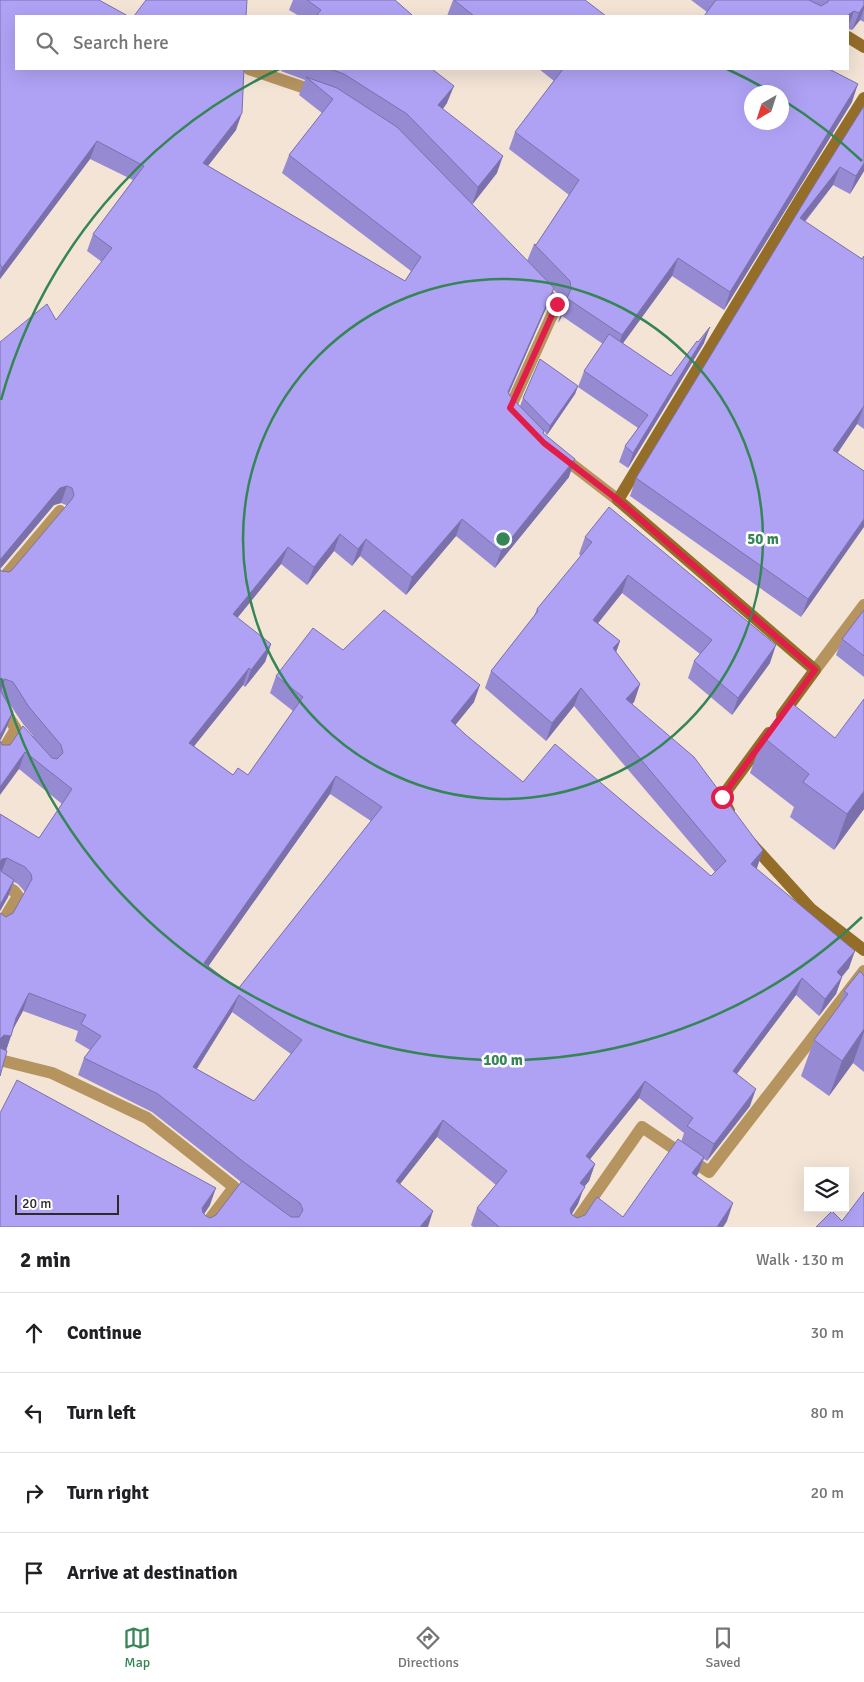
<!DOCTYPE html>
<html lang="en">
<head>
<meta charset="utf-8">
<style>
	body { margin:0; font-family:Signika,sans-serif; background:#f2f2f2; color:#202124 }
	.controls { position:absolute; right:15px; bottom:15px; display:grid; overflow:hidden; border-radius:0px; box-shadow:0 5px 20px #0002 }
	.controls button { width:45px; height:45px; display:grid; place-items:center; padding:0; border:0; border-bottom:1px solid #e0e0e0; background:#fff; color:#202124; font:25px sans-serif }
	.compass { position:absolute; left:744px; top:85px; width:45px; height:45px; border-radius:50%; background:#fff; box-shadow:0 5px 20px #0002; rotate:219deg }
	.scale { position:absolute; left:15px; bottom:12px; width:104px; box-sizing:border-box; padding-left:5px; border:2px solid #302a25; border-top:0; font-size:14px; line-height:18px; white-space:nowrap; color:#302a25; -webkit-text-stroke:4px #fff; paint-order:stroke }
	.stop { position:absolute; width:15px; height:15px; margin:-11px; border:4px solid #e11d48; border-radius:50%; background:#fff }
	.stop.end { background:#e11d48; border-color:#fff; box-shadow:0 1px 5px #0008 }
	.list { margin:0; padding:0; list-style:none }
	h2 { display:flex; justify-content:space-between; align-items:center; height:65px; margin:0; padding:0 20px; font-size:21px }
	h2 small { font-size:16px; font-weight:400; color:#757577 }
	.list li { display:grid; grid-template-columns:32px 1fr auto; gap:15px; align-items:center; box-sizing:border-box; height:80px; padding:0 20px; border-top:1px solid #e0e0e0 }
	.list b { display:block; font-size:19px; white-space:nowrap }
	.list em { font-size:16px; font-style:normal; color:#757577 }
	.icon { flex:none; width:28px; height:28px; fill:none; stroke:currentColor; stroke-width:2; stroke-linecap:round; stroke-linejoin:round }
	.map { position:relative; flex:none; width:864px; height:1227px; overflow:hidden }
	.search { position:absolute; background:#fff; box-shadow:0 5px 20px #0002; left:15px; right:15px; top:15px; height:55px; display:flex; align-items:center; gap:12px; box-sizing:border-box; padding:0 18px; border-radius:0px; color:#757577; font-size:19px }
	.sheet { height:385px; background:#fff }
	nav { display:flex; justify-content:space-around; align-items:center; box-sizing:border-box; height:70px; border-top:1px solid #e0e0e0; background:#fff; font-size:14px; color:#757577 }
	nav a { display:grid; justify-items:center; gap:2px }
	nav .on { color:#358556 }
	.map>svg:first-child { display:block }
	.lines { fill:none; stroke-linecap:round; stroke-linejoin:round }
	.street { stroke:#b59460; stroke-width:12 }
	.secondary { stroke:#946d29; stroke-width:12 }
	.wall { fill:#968bd3; fill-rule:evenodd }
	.shaded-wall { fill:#7a71ac }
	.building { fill:#afa2f5; stroke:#7a71ac; fill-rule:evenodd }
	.route { stroke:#e11d48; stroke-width:6 }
	.ring { fill:none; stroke:#358556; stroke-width:2.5 }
	.centre { fill:#358556; stroke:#fff; stroke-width:2.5 }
	.ring-label { font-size:15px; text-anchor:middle; font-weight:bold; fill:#358556; stroke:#fff; stroke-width:5; stroke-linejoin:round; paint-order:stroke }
</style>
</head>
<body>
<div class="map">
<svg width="864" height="1227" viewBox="0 0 864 1227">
	<rect width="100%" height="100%" fill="#f3e4d6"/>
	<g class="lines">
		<path class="street" d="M 249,69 L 317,92
			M 515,414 L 510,408 L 557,304 L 539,286
			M 561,456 L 618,500
			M 0,582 L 60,511
			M 815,670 L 864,605
			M 0,704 L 16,729 L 0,755
			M 0,883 L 14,891 L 18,896 L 0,926
			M 0,1060 L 52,1073 L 147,1118 L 234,1187 L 204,1227
			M 572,1227 L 642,1127 L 709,1172 L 864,971"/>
		<path class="secondary" d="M 848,37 L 864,47
			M 782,715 L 815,670 L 618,500 L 801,198 L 864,98
			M 729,811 L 722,797 L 769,733
			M 750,842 L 811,909 L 864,950"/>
	</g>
	<path class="wall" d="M 0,0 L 236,130 L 208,166 L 405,281 L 411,271 L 282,173 L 289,155 L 322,113 L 299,95 L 305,80 L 281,71 L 282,69 L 432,69 L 447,103 L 443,109 L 497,173 L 472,204 L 527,261 L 534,244 L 536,245 L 569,195 L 509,149 L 515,132 L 554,81 L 539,69 L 829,69 L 852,102 L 724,310 L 672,276 L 622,344 L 671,376 L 698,342 L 704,343 L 628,468 L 619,462 L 625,446 L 638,428 L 578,387 L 584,371 L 603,344 L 562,316 L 558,323 L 564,304 L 563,299 L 553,289 L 547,306 L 509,393 L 510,396 L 520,406 L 523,398 L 578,386 L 575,394 L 547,435 L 544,431 L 543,434 L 569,477 L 495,568 L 456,536 L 406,595 L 360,556 L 352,566 L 334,551 L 307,585 L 281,564 L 237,618 L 271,644 L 265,662 L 245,687 L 243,685 L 194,746 L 233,775 L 248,775 L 293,711 L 270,693 L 276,676 L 343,650 L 474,702 L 455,725 L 466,735 L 523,782 L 711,876 L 715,872 L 574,706 L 546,741 L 485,688 L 491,671 L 534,616 L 537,609 L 581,556 L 579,554 L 585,537 L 770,663 L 732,715 L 688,678 L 694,661 L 700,654 L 622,593 L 598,623 L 620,641 L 616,652 L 640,684 L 634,702 L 632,704 L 763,850 L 756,869 L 849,968 L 842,977 L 836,994 L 819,1016 L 796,995 L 737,1074 L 750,1106 L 707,1161 L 704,1159 L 698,1174 L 696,1177 L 727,1221 L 723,1227 L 473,1227 L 471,1225 L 477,1208 L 496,1185 L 437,1137 L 400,1184 L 428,1227 L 0,1227 L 210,1205 L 204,1214 L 206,1216 L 210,1218 L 216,1215 L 241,1182 L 152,1112 L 78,1075 L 84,1058 L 90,1050 L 75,1041 L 78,1031 L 23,1011 L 13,1029 L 6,1051 L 6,917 L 13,913 L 25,892 L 18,884 L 14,882 L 8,897 L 0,911 L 0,814 L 39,838 L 62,804 L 19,769 L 2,745 L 10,745 L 33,736 L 23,724 L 7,700 L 5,699 L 13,712 L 6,729 L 0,741 L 0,342 L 56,320 L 102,262 L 87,251 L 93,234 L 133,180 L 90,159 L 0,279 ZM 61,503 L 66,505 L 66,507 L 12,570 L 9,572 L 1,571 L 0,569 L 54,505 ZM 330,794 L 371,821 L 238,989 L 208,966 ZM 232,1012 L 291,1054 L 254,1101 L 197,1069 ZM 639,1098 L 684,1133 L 681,1142 L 623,1217 L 577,1218 L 572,1214 L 578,1204 L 584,1187 L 589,1181 L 595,1164 L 590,1159 Z
		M 293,0 L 395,0 L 412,15 L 412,16 L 299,16 L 289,10 Z
		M 453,0 L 606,16 L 447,16 Z
		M 691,0 L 864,0 L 864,22 L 860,20 L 852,30 L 848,29 L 848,31 L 848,16 L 707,12 Z
		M 864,106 L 864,171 L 850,194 L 833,185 L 805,222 L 862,259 L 864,256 L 864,429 L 857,424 L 837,453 L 864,471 L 801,617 L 630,496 L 636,478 Z
		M 864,610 L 864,677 L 836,655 L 842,639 Z
		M 763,737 L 835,738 L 864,809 L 834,850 L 790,817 L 794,807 L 750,773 Z
		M 864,976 L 864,1072 L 853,1063 L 829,1096 L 801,1076 L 814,1040 L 839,1006 L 844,991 Z"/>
	<path class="shaded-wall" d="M 864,5 L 864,9 L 860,20 L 852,30 L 859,13 Z
		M 854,11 L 848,27 L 850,26 L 848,31 L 848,15 Z
		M 858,84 L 852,102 L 724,310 L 730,292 Z
		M 454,86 L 447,103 L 432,123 L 438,105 Z
		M 242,113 L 236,130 L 196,181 L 203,163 Z
		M 97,141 L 90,159 L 0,279 L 0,272 L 2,268 Z
		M 503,156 L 497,173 L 472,205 L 478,187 Z
		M 864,163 L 864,171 L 850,194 L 856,176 Z
		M 840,167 L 833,185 L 793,236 L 800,218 Z
		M 678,258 L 672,276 L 616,353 L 622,335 Z
		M 554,288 L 547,306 L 502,409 L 508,392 Z
		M 568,299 L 562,316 L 558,323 L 564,305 Z
		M 710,327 L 704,343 L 628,468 L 633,453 Z
		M 578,386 L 575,394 L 547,435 L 550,426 Z
		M 864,406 L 857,424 L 827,469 L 833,450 Z
		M 575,459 L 569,477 L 495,568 L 501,551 Z
		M 67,486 L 61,503 L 54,505 L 0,569 L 0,559 L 60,488 Z
		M 462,519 L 456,536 L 406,595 L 412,577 Z
		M 864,519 L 864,527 L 801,617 L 808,599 Z
		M 340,534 L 334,551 L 307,585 L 314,567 Z
		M 366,539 L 360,556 L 352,566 L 358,549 Z
		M 288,547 L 281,564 L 226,632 L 233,614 Z
		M 628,575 L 622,593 L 587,637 L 593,620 Z
		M 620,641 L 614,658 L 613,648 Z
		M 271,644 L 265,662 L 245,687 L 251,670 Z
		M 776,645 L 770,663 L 732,715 L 738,698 Z
		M 249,668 L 243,685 L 183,760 L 189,743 Z
		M 5,679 L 0,694 L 0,682 Z
		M 640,684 L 634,702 L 620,716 L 626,699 Z
		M 480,685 L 474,702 L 444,739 L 451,721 Z
		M 581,688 L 574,706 L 546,741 L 552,723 Z
		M 13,712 L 6,729 L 0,741 L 0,735 Z
		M 25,752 L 19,769 L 0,795 L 0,787 Z
		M 336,776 L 330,794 L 198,981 L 204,963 Z
		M 864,791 L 864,809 L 834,850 L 847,814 Z
		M 763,850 L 757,868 L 744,881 L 751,864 Z
		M 7,858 L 0,875 L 0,862 L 2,859 Z
		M 14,880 L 8,897 L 0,911 L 0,905 Z
		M 855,951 L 849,968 L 831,989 L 837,972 Z
		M 842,977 L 836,994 L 819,1016 L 825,999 Z
		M 802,978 L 796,995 L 726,1088 L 733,1071 Z
		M 29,993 L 23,1011 L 10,1035 L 16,1018 Z
		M 239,995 L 232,1012 L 187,1084 L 193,1067 Z
		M 864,1029 L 864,1032 L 853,1063 L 829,1096 L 842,1061 Z
		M 4,1035 L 11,1036 L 5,1053 L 0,1053 L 0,1039 Z
		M 645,1081 L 639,1098 L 579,1173 L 586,1156 Z
		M 756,1089 L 750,1106 L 707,1161 L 714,1144 Z
		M 443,1120 L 437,1137 L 389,1198 L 396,1181 Z
		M 704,1157 L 698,1174 L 685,1191 L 692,1173 Z
		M 595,1164 L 589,1181 L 584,1187 L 578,1204 L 564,1226 L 580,1183 Z
		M 216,1188 L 210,1205 L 196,1226 L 202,1208 Z
		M 733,1203 L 727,1221 L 723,1227 L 717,1227 Z
		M 433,1211 L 428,1227 L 420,1227 Z"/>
	<path class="building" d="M 0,0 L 99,0 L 128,16 L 16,16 L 16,69 L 244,69 L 242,113 L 203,163 L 405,281 L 421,257 L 289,155 L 333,99 L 306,77 L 337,88 L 397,127 L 554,288 L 508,392 L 510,396 L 544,431 L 543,433 L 575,459 L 501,551 L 462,519 L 412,577 L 366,539 L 358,549 L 340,534 L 314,567 L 288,547 L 233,614 L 271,644 L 251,670 L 249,668 L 189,743 L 233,775 L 238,768 L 248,775 L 303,697 L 276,676 L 313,628 L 343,650 L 384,610 L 480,685 L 451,721 L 466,735 L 523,782 L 555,744 L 711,876 L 726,861 L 581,688 L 552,723 L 491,671 L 538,611 L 537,609 L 592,542 L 585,537 L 609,507 L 776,645 L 738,698 L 694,661 L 712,640 L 628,575 L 593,620 L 620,641 L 613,648 L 640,684 L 626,699 L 694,757 L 763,850 L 751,864 L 855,951 L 837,972 L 842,977 L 825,999 L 802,978 L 733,1071 L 756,1089 L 714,1144 L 687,1126 L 693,1118 L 645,1081 L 586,1156 L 595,1164 L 580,1183 L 585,1187 L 570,1209 L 571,1214 L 577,1218 L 585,1215 L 597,1197 L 623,1217 L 678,1139 L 704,1157 L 692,1173 L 733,1203 L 717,1227 L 498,1227 L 498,1226 L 477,1208 L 507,1171 L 443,1120 L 396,1181 L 433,1211 L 420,1227 L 0,1227 L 0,1113 L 17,1080 L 216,1188 L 202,1208 L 203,1213 L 206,1216 L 210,1218 L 216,1215 L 242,1181 L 291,1217 L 299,1217 L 303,1210 L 300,1203 L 245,1163 L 158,1094 L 84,1058 L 101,1036 L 81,1024 L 86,1015 L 29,993 L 16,1018 L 11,1036 L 4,1035 L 0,1039 L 0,913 L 6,917 L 13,913 L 32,879 L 31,874 L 25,867 L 7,858 L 2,859 L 0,862 L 0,814 L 39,838 L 72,789 L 25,752 L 0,787 L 0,741 L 2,745 L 10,745 L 23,726 L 52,758 L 57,759 L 63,753 L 61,745 L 29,707 L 13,682 L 5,679 L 0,682 L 0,569 L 1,571 L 9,572 L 12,570 L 72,499 L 74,495 L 72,488 L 67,486 L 60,488 L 0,560 L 0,342 L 47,304 L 56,320 L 112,248 L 93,234 L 144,166 L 97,141 L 2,268 L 0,264 ZM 336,776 L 382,807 L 238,989 L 204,963 ZM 239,995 L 302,1040 L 254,1101 L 193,1067 Z
		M 146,0 L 247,0 L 246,16 L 134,16 Z
		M 307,0 L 395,0 L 412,15 L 411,16 L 316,16 L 321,10 Z
		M 454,0 L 585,0 L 606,16 L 474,16 Z
		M 716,0 L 809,0 L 821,6 L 828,2 L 828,0 L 864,0 L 864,5 L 859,13 L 854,11 L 848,15 L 847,16 L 704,16 Z
		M 330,69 L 432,69 L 454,86 L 438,105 L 503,156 L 478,187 L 407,114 L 344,74 Z
		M 563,69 L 829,69 L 858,84 L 730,292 L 678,258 L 622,335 L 568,299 L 564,305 L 571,289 L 570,281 L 534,244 L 536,245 L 579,180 L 515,132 ZM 752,92 L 782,92 L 782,122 L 752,122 Z
		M 864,106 L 864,163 L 856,176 L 840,167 L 800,218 L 862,259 L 864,256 L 864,406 L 833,450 L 864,471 L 864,519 L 808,599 L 636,478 L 815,184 Z
		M 710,327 L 633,453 L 625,446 L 648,415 L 584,371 L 609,334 L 671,376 L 697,341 L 698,342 Z
		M 540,359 L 578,386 L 550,426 L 523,398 Z
		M 864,610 L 864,656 L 842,639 Z
		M 0,690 L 13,712 L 0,735 Z
		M 864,699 L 864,791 L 847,814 L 803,782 L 809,774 L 763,737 L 789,701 L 835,738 Z
		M 0,869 L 2,872 L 14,880 L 0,905 Z
		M 860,971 L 864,976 L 864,1029 L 842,1061 L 814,1040 L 848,994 L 844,991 Z
		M 0,1047 L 0,1048 L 7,1051 L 0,1076 Z
		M 864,1192 L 864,1227 L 816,1227 L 832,1211 L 842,1221 Z"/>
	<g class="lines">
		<path class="route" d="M 557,304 L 510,408 L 544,443 L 618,500 L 815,670 L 722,797"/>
	</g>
	<g class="ring">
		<circle cx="503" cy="539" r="260"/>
		<path d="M862 917A521 521 0 0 1 1 678M1 400A521 521 0 0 1 279 69M727 69A521 521 0 0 1 771 92M783 100A521 521 0 0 1 862 161"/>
	</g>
	<circle cx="503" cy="539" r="8" class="centre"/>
	<g class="ring-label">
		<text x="763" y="544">50 m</text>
		<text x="503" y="1065">100 m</text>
	</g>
</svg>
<div class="controls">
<button><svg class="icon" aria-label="layers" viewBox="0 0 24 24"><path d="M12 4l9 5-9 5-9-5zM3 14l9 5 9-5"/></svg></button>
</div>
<svg class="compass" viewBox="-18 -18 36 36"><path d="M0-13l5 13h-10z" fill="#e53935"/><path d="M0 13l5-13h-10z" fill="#757577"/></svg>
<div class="scale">20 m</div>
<div class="stop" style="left:722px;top:797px"></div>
<div class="stop end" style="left:557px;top:304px"></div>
<div class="search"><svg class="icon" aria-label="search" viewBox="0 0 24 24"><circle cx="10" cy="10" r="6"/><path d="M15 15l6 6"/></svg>Search here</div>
</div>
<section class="sheet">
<h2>2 min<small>Walk · 130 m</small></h2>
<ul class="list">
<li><svg class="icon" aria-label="ahead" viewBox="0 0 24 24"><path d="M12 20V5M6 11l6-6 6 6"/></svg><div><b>Continue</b></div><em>30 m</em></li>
<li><svg class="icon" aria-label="left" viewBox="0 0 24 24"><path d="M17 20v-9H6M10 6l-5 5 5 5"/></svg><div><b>Turn left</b></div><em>80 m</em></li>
<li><svg class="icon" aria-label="right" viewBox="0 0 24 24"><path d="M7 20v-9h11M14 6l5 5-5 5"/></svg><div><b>Turn right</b></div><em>20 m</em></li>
<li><svg class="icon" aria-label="arrive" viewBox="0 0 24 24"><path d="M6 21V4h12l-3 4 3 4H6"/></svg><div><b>Arrive at destination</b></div></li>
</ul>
</section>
<nav>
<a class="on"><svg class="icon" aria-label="map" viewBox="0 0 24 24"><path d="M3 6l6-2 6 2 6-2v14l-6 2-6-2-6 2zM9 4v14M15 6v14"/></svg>Map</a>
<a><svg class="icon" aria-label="directions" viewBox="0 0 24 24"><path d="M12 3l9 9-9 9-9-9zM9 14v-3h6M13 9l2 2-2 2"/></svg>Directions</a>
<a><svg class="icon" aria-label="saved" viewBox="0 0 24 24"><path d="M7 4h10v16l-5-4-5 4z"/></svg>Saved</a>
</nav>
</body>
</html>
